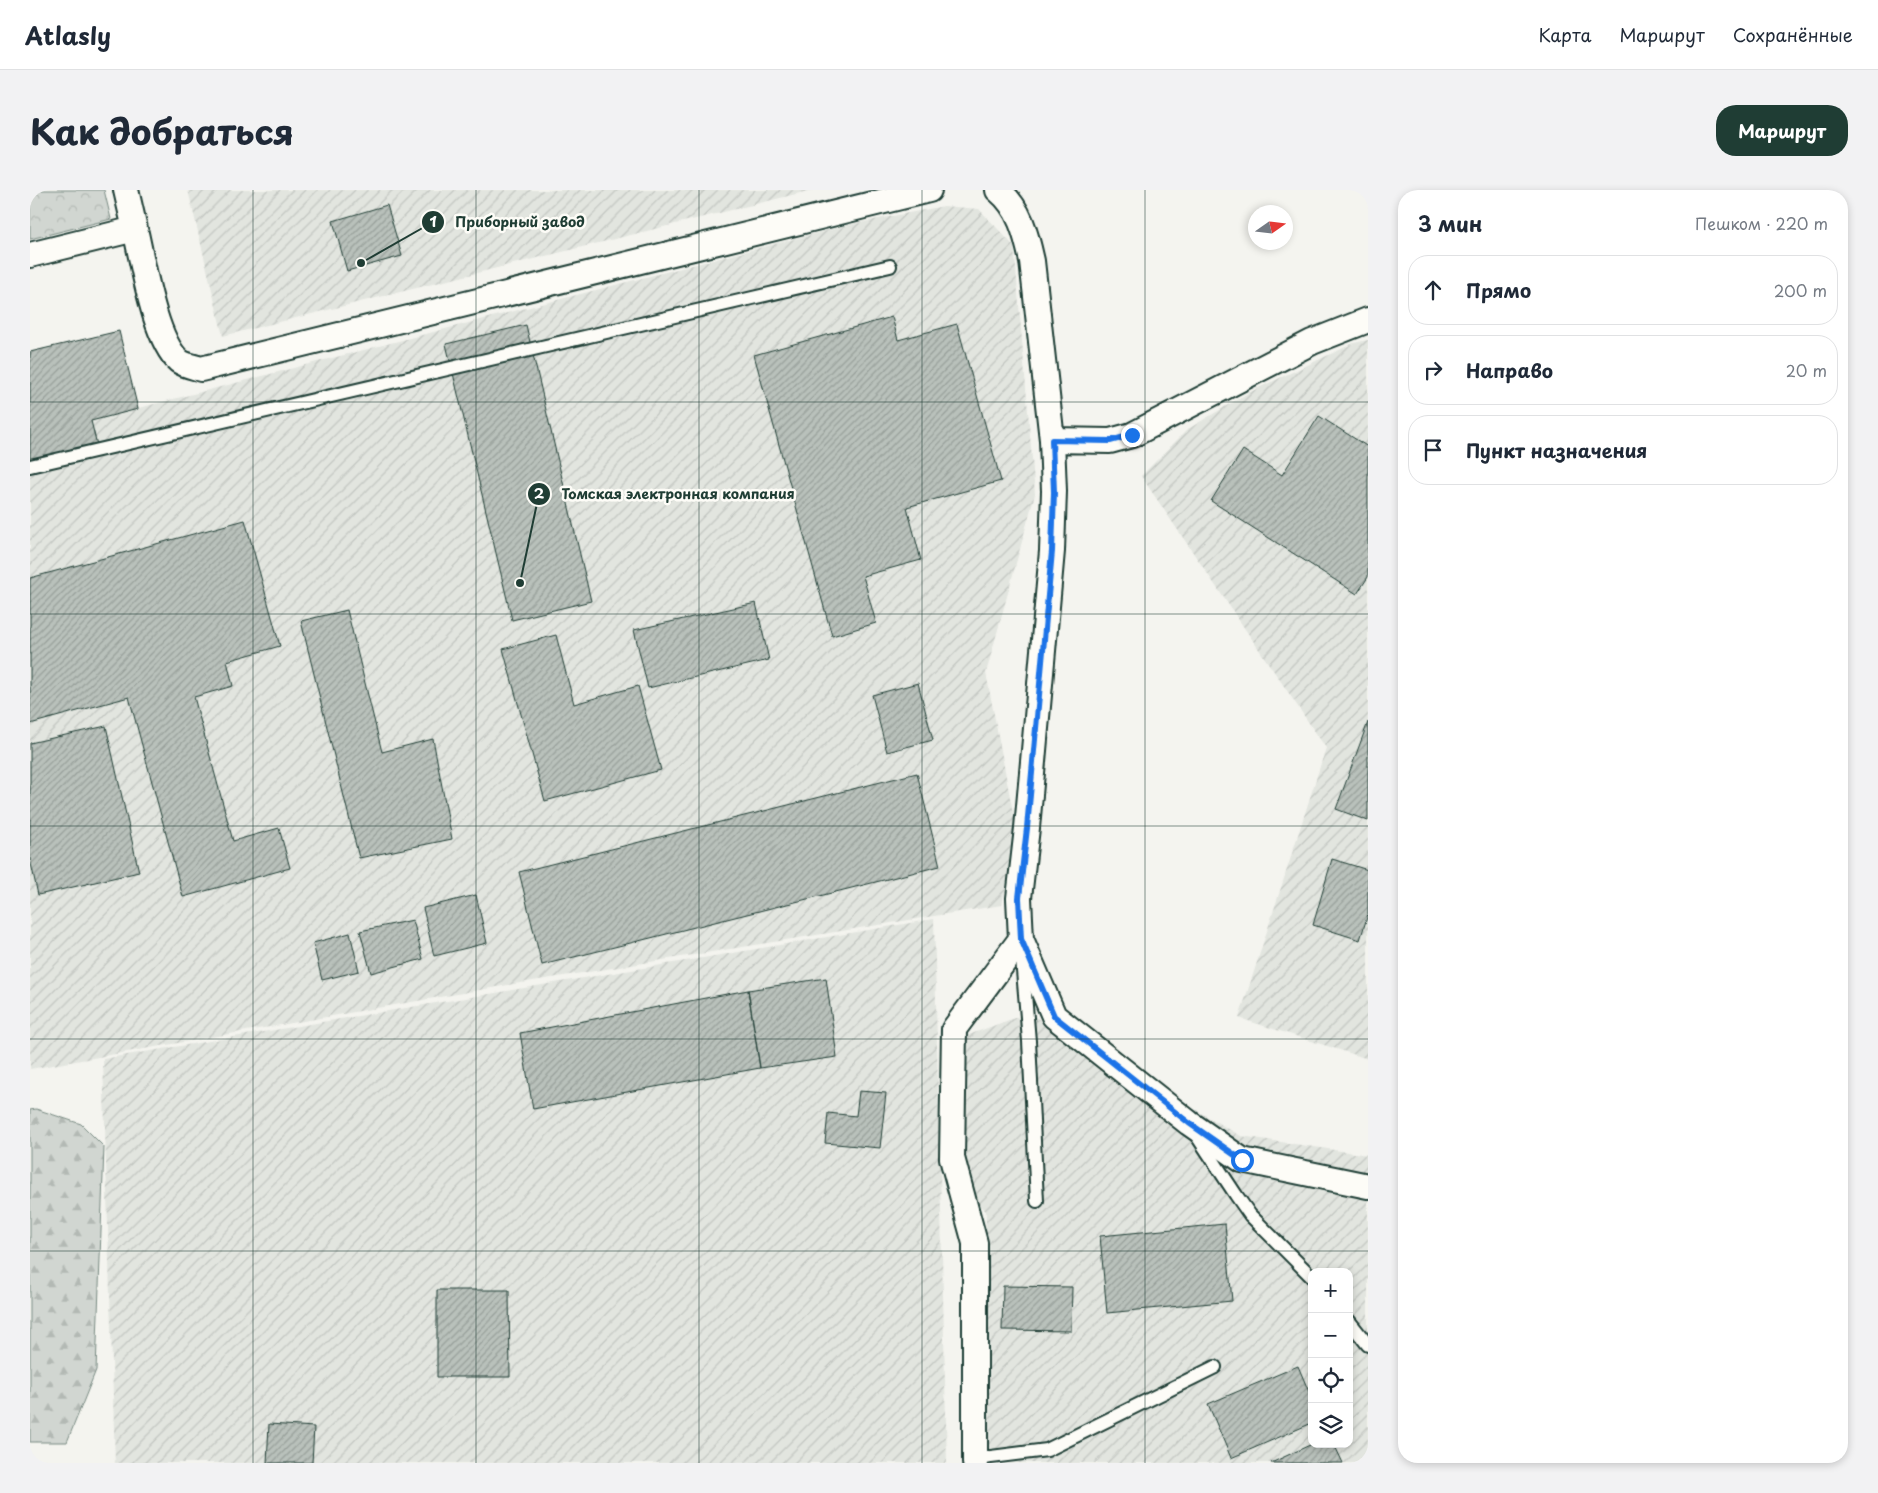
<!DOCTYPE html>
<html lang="ru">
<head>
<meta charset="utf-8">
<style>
	body { margin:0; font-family:"Playpen Sans",sans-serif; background:#f2f2f3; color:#1f2937 }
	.controls { position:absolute; right:15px; bottom:15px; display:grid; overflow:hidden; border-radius:10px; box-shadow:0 2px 8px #0003 }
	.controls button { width:45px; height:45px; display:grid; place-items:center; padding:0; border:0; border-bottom:1px solid #e0e1e3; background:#fff; color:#1f2937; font:25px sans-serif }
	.compass { position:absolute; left:1218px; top:15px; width:45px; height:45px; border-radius:50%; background:#fff; box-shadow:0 2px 8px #0003; rotate:76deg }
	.stop { position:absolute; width:15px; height:15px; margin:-11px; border:4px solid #1a73e8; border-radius:50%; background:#fff }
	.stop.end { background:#1a73e8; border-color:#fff; box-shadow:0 1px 5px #0008 }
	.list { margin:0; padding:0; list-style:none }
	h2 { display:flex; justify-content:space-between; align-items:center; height:65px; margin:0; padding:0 20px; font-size:21px }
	h2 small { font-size:16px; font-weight:400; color:#747a83 }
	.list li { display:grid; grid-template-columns:32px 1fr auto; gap:15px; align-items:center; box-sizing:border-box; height:70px; margin:0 10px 10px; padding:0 10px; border:1px solid #e0e1e3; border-radius:20px }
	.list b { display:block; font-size:19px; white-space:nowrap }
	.list em { font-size:16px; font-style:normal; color:#747a83 }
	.icon { flex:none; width:28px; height:28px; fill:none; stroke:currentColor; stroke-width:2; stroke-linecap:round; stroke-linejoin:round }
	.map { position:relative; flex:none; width:1338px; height:1273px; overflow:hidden; border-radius:20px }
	header { display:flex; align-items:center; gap:30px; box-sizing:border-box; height:70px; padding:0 25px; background:#fff; border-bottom:1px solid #e0e1e3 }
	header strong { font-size:24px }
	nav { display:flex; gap:28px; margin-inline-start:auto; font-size:18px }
	.intro { display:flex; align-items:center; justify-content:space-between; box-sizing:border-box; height:120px; padding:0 30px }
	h1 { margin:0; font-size:35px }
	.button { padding:12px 22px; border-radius:20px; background:#1f3d34; color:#fff; font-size:18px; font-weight:700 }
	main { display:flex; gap:30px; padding:0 30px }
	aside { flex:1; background:#fff; border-radius:20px; box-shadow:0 2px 8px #0003 }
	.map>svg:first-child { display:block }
	.industrial { fill:url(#industrial-furrows); fill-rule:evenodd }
	.forest { fill:url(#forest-firs); stroke:#788a82 }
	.park { fill:url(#park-crowns); stroke:#788a82 }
	.building { fill:url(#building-hatch); stroke:#1f3d34 }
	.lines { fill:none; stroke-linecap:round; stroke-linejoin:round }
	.service-casing { stroke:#1f3d34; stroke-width:16 }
	.minor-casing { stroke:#1f3d34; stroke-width:28 }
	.service { stroke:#fdfcf7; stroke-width:12 }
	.minor { stroke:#fdfcf7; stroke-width:24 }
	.route { stroke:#1a73e8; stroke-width:6 }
	.grid { fill:none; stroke:#1f3d34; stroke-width:1; stroke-opacity:0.55 }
	.leader { fill:none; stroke:#1f3d34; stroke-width:2 }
	.callout-dot { fill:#1f3d34; stroke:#fdfcf7; stroke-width:2 }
	.mark-label { font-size:15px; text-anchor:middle; font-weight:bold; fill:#fff }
	.callout-label { font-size:14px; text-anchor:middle; font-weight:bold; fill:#1f3d34; stroke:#fdfcf7; stroke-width:5; stroke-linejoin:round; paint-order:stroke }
</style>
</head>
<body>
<header>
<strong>Atlasly</strong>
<nav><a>Карта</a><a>Маршрут</a><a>Сохранённые</a></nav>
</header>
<div class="intro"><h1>Как добраться</h1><a class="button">Маршрут</a></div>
<main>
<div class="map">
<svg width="1338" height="1273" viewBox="0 0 1338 1273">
	<defs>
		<pattern id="industrial-furrows" width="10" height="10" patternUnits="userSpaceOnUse" patternTransform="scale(1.25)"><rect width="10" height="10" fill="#e2e5df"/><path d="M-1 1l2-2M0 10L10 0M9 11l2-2" fill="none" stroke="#c1c5c0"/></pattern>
		<pattern id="forest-firs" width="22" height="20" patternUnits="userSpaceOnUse" patternTransform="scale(1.25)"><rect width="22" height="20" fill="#d1d6d1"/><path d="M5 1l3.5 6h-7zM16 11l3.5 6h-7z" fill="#b3b9b4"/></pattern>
		<pattern id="park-crowns" width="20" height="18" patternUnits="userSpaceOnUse" patternTransform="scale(1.25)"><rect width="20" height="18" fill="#d1d6d1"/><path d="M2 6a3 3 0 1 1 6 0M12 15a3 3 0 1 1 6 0" fill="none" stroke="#b3b9b4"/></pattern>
		<pattern id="building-hatch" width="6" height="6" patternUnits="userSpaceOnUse" patternTransform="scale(1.25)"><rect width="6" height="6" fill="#b9c1bb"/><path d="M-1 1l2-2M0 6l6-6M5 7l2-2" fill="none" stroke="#969e99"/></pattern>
	</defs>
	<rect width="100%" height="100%" fill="#f4f4ef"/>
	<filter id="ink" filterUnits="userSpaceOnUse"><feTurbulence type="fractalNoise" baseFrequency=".02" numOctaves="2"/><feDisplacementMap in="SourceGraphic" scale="10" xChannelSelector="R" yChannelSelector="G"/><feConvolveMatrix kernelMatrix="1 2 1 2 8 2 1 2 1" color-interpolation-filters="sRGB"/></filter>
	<g filter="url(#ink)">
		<path class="industrial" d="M 158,0 L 782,0 L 193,146 Z
			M 914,16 L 949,19 L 984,56 L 1005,304 L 956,483 L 987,643 L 972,715 L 478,795 L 0,879 L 0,246 L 818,35 Z
			M 1338,150 L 1338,869 L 1209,828 L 1296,558 L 1111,286 L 1158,239 L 1218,203 L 1324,153 Z
			M 904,729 L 917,1273 L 85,1273 L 73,869 Z
			M 998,823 L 1211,946 L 1338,965 L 1338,1273 L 953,1273 L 956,1021 L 941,1009 L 928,959 L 933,847 ZM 1282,1082 L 1319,1082 L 1319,1254 L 1282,1254 Z"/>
		<path class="forest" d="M 6,919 L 51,934 L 74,957 L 66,1180 L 37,1252 L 0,1252 L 0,920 Z"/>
		<path class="park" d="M 0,0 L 74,0 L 81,29 L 0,49 Z"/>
		<path class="building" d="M 357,15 L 372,66 L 317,81 L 303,31 Z
			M 862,127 L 868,150 L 927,134 L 971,291 L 877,317 L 891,370 L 833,386 L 846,433 L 802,446 L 724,165 Z
			M 496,135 L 561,411 L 482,430 L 416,154 Z
			M 89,141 L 108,219 L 61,231 L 68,259 L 0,276 L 0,162 Z
			M 1289,226 L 1338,257 L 1338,387 L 1327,404 L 1181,311 L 1213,260 L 1252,285 Z
			M 215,330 L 250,456 L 197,471 L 203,496 L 164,507 L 203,651 L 249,638 L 260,678 L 153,707 L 99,507 L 0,534 L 0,388 Z
			M 726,413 L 739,470 L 618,498 L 604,440 Z
			M 317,420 L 352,562 L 403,549 L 422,649 L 329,668 L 271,431 Z
			M 526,445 L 544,514 L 608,496 L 631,580 L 515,611 L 473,459 Z
			M 888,493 L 903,550 L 857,562 L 842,505 Z
			M 1338,532 L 1338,631 L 1306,619 Z
			M 76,536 L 109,682 L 8,705 L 0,669 L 0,553 Z
			M 887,583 L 910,676 L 512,775 L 489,682 Z
			M 1302,669 L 1338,680 L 1338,724 L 1330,750 L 1283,735 Z
			M 446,705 L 457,753 L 404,766 L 393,718 Z
			M 383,730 L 393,769 L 341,783 L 330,741 Z
			M 320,743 L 329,781 L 292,790 L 283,753 Z
			M 796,788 L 807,867 L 730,878 L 718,800 Z
			M 718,800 L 730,878 L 503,919 L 490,843 Z
			M 829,901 L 856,903 L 850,958 L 795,953 L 798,923 L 826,926 Z
			M 1195,1034 L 1202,1111 L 1077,1123 L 1070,1046 Z
			M 973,1096 L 1042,1097 L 1041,1141 L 972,1140 Z
			M 407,1100 L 479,1100 L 480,1187 L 407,1187 Z
			M 1268,1176 L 1282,1209 L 1282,1233 L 1201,1268 L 1178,1214 Z
			M 239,1234 L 284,1237 L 282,1273 L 237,1273 Z
			M 1282,1254 L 1304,1254 L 1313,1273 L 1241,1273 Z"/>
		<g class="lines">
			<defs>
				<path id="service" d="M 0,276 L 860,76
					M 992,769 L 999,851 L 1007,1011
					M 1167,946 L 1206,1005 L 1220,1025 L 1282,1087
					M 1319,1131 L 1338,1155
					M 945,1269 L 1017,1260 L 1185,1177"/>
				<path id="minor" d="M 105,39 C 113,72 124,149 149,171 C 154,175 165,177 171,179 L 899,0
					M 0,65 L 105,39 L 96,0
					M 1022,250 L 1080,251 L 1102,245 L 1282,152 L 1338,130
					M 991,749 L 1024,826 L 1159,933 L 1212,970 L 1338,996
					M 945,1273 L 945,1053 L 922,968 L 924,839 L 991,749 L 989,708 L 997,638 L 1022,361 L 1024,301 L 1022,250 L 1002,71 C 996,44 990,18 968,0"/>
			</defs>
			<use href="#service" class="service-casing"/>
			<use href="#minor" class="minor-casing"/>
			<use href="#service" class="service"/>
			<use href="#minor" class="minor"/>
		</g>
	</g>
	<g class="lines" filter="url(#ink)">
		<path class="route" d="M 1102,245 L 1080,251 L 1022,250 L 1024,302 L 1022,361 L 997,638 L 989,708 L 991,749 L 1024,826 L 1159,933 L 1212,970"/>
	</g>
	<path class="grid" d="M 223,0 L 223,1273M 446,0 L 446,1273M 669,0 L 669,1273M 892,0 L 892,1273M 1115,0 L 1115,1273M 0,212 L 1338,212M 0,424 L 1338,424M 0,636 L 1338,636M 0,849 L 1338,849M 0,1061 L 1338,1061"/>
	<path class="leader" d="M331 73L403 32M490 393L509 304"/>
	<g class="callout-dot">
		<circle cx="331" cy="73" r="5"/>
		<circle cx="490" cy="393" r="5"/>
		<circle cx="403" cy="32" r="12"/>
		<circle cx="509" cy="304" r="12"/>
	</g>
	<g class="mark-label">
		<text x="403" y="37">1</text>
		<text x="509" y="309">2</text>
	</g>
	<g class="callout-label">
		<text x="490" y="37">Приборный завод</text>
		<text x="648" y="309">Томская электронная компания</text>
	</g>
</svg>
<div class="controls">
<button>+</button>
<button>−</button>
<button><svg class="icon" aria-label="locate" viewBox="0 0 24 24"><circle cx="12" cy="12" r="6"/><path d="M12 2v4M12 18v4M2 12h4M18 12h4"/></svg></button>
<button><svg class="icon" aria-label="layers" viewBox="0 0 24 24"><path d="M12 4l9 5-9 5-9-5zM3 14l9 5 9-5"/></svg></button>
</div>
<svg class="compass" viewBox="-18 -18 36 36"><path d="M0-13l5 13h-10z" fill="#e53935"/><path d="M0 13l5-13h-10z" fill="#747a83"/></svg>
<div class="stop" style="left:1212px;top:970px"></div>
<div class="stop end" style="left:1102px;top:245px"></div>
</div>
<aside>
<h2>3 мин<small>Пешком · 220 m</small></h2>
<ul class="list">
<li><svg class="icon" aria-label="ahead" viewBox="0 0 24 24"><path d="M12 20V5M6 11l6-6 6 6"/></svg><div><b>Прямо</b></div><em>200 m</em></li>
<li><svg class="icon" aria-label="right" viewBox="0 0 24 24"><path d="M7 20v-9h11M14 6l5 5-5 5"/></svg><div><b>Направо</b></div><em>20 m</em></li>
<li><svg class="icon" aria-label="arrive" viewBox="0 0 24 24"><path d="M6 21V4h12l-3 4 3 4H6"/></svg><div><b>Пункт назначения</b></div></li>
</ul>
</aside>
</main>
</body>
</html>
